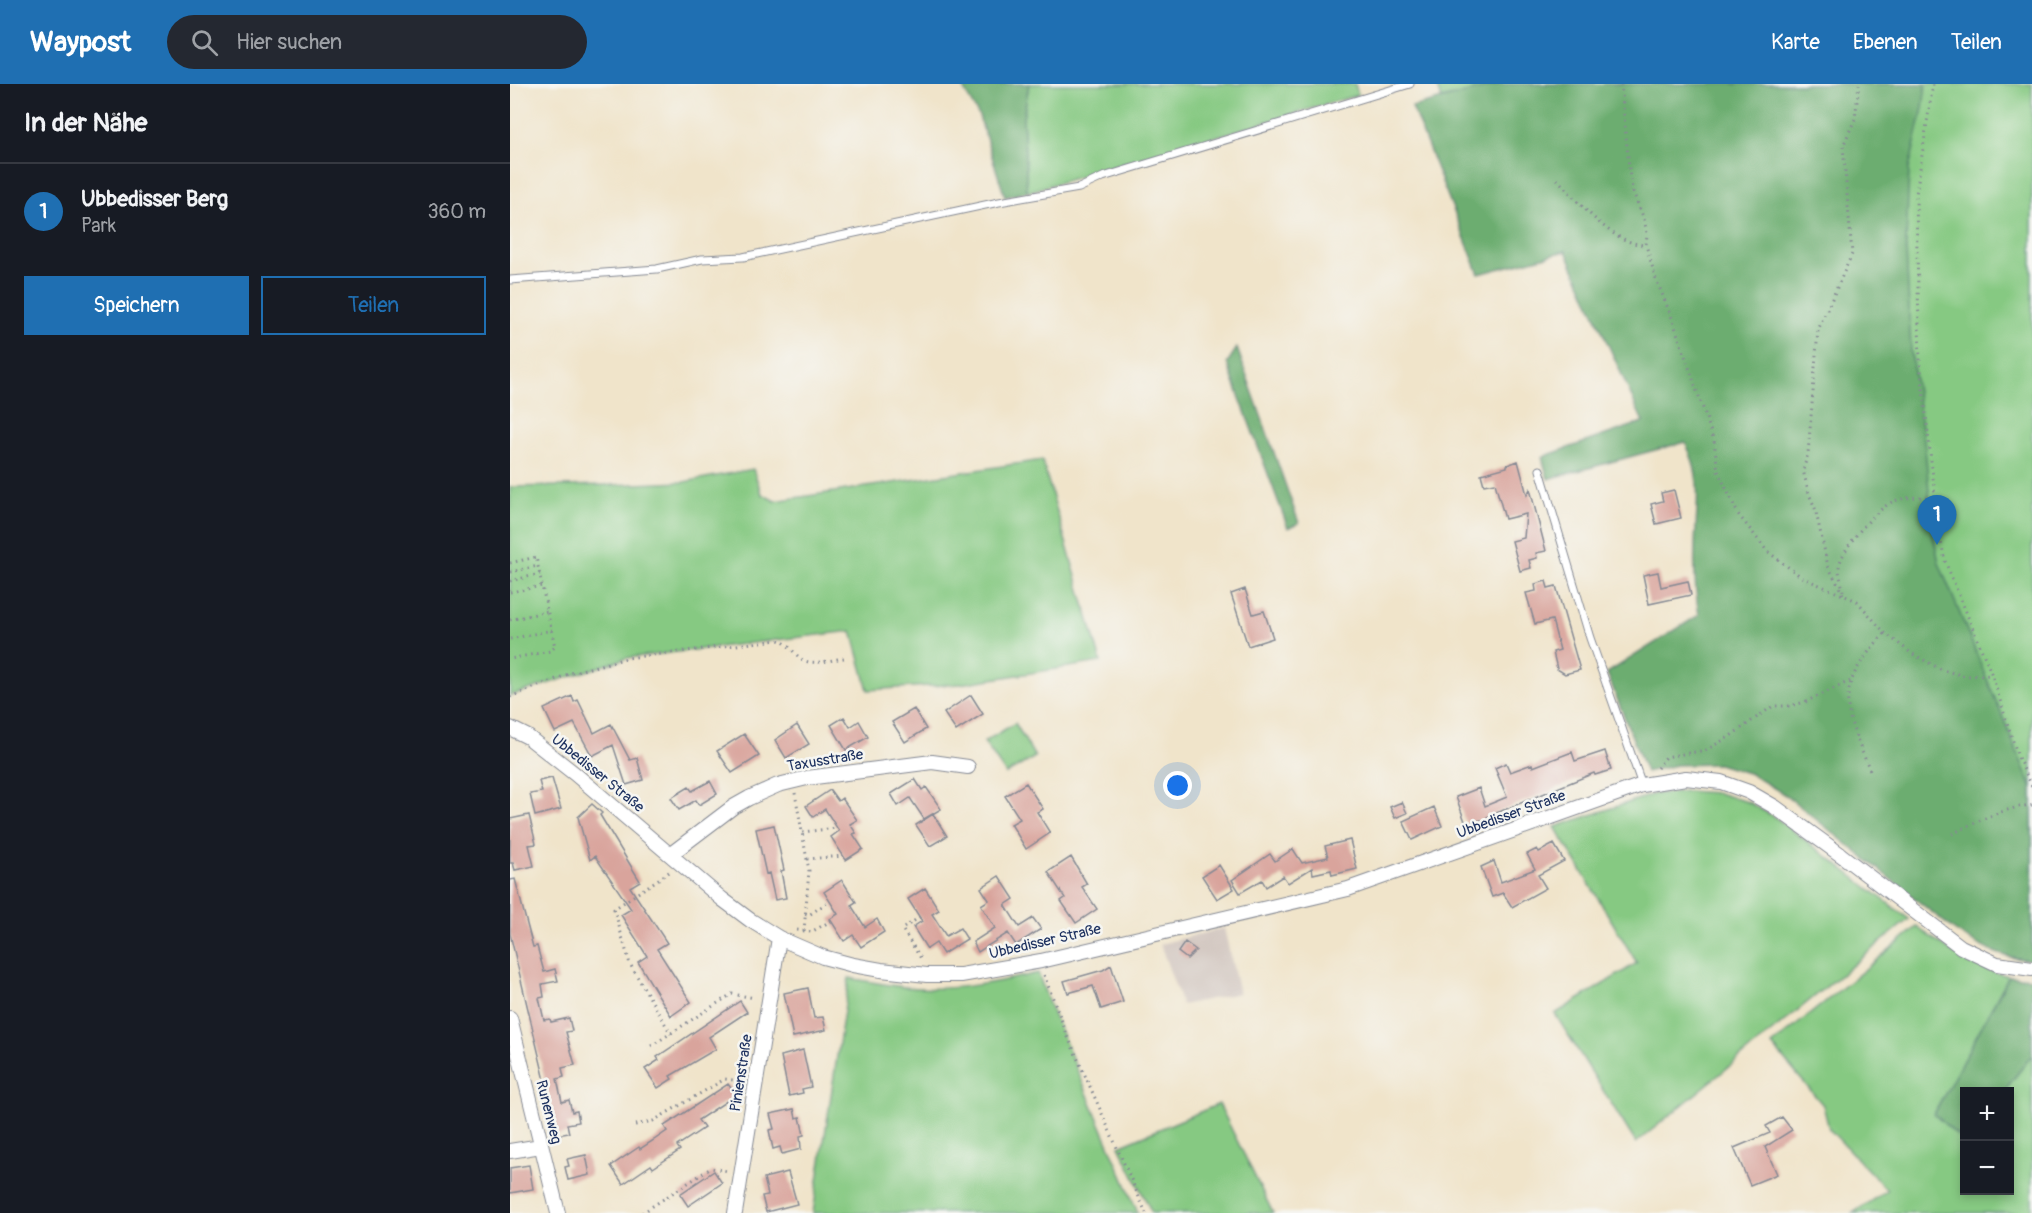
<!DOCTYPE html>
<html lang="de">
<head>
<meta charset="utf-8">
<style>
	body { margin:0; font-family:Pangolin,sans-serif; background:#242831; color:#f1f3f6 }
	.controls { position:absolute; right:18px; bottom:18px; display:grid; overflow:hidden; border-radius:0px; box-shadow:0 3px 9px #0003 }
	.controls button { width:54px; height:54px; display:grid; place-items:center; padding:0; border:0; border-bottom:2px solid #363941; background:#171b24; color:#f1f3f6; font:30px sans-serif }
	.you { position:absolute; left:668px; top:702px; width:21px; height:21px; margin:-15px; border:4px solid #fff; border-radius:50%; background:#1a73e8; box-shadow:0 0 0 9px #1a73e833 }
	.badge { display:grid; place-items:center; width:39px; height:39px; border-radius:50%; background:#1f6fb2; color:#fff; font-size:20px; font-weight:700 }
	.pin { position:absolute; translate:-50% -50px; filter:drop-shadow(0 2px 3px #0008) }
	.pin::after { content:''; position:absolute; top:32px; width:21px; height:18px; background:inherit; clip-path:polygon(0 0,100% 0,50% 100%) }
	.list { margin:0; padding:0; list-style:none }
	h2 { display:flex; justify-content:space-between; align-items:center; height:78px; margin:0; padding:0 24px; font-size:26px }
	h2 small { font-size:20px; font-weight:400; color:#9ea1a6 }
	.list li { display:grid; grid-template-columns:39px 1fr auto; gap:18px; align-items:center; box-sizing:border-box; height:96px; padding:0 24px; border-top:2px solid #363941 }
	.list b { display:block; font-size:22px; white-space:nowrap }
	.list p { margin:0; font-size:20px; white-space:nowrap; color:#9ea1a6 }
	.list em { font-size:20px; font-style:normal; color:#9ea1a6 }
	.actions { display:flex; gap:12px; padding:18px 24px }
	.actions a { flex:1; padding:14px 0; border:2px solid #1f6fb2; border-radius:0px; text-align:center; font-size:21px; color:#1f6fb2 }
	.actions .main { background:#1f6fb2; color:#fff }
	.icon { flex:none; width:33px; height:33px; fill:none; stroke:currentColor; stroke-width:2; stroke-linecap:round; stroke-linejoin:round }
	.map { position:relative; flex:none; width:1522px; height:1129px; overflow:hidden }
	header { display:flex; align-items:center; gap:36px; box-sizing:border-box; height:84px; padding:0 30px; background:#1f6fb2; color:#fff }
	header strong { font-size:28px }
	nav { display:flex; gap:33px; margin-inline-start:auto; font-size:21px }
	.search { width:420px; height:54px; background:#242831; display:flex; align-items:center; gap:15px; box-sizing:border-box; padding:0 21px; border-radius:33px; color:#9ea1a6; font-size:22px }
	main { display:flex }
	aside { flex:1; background:#171b24 }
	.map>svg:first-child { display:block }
	.industrial { fill:#cec1ba }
	.green { fill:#86c982; stroke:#507c70; stroke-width:1.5 }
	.forest { fill:#6cad70; stroke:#446e67; stroke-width:1.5 }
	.building { fill:#d9a49c }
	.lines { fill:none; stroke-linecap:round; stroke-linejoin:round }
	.lane-casing { stroke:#868a94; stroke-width:9 }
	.street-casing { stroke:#868a94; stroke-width:16 }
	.path { stroke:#868a94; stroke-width:3; stroke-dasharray:1.5 4.5; stroke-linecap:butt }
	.lane { stroke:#fff; stroke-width:7 }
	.street { stroke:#fff; stroke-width:14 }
	.labels { text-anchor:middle; stroke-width:5; stroke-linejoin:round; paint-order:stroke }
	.street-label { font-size:15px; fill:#1b2f5e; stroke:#f6f6f2 }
</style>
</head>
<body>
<header>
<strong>Waypost</strong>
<div class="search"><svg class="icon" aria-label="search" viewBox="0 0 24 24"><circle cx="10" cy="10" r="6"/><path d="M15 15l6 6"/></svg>Hier suchen</div>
<nav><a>Karte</a><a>Ebenen</a><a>Teilen</a></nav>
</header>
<main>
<aside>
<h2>In der Nähe<small></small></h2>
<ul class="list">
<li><span class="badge">1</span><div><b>Ubbedisser Berg</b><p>Park</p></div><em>360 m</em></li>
</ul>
<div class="actions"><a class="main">Speichern</a><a>Teilen</a></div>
</aside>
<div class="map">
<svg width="1522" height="1129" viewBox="0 0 1522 1129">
	<rect width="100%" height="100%" fill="#f6f6f2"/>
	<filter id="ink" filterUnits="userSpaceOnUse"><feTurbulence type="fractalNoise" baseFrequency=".0167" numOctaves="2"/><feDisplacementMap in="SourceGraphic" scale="12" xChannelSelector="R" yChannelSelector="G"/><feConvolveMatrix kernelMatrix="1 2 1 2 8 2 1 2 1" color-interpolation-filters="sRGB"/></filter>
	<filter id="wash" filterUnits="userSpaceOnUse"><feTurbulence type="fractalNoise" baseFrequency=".008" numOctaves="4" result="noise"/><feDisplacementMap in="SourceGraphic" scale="24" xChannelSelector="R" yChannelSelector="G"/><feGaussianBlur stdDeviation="1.35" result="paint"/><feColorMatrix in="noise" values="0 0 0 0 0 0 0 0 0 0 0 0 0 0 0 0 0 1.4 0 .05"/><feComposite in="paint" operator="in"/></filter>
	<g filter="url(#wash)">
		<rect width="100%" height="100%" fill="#f0e4ca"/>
		<path class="industrial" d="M 714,844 L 729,909 L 672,921 L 650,860 Z"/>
		<path class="green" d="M 519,0 L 845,0 L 848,11 L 517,108 L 513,34 Z
			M 926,0 L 990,0 L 931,15 Z
			M 1281,0 L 1522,0 L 1522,872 Z
			M 532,376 L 591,578 L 450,600 L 358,606 L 342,547 L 117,574 L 0,612 L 0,403 L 100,401 L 174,398 L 243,385 L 252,410 L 265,417 Z
			M 505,639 L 525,673 L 496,690 L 474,658 Z
			M 1177,707 L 1208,709 L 1238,718 L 1266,734 L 1399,835 L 1126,1059 L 1045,930 L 1127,879 L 1045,743 L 1144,710 Z
			M 1407,843 C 1440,867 1459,883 1499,892 L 1424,1030 L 1448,1052 L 1454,1047 L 1454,1106 L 1500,1106 L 1500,1008 L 1494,1007 L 1522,971 L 1522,1129 L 1343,1129 L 1377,1106 L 1319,1045 L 1313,1021 L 1262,961 Z
			M 528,889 L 540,922 L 628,1129 L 303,1129 L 339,894 C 357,897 376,901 394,903 C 439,908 485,899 528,889 Z
			M 709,1020 L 763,1129 L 642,1129 L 609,1062 Z"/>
		<path class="forest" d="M 452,0 L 519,0 L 513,34 L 517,108 L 495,113 L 469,32 L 454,6 Z
			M 990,0 L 1416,0 L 1413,24 L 1399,85 L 1396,162 L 1401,267 L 1415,364 L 1423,450 L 1429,479 L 1522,704 L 1522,876 C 1490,874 1471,864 1444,846 L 1277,712 L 1241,690 L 1208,680 L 1167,681 L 1136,688 L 1097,589 L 1189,531 C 1185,508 1184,486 1185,462 C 1186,423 1194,395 1175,358 L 1038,395 L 1032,373 L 1133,338 L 1056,167 L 969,190 L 902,23 Z
			M 727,264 L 789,439 L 778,444 L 717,279 Z
			M 1499,892 L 1522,894 L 1522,971 L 1494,1007 L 1454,1008 L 1454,1047 L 1448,1052 L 1424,1030 Z"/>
		<g id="blocks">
			<path class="building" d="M 1008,377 L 1017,411 L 1020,405 L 1036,467 L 1026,469 L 1027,474 L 1019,476 L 1021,484 L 1010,487 L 1002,457 L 1014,454 L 1016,430 L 995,435 L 985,399 L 974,401 L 971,390 L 997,383 L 997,381 Z
				M 1164,406 L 1171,434 L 1146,440 L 1141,420 L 1153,417 L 1151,409 Z
				M 1148,488 L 1151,503 L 1178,497 L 1181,511 L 1139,520 L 1133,491 Z
				M 1036,497 L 1038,504 L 1046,502 L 1070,586 L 1055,590 L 1047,585 L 1043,568 L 1050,566 L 1042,536 L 1025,540 L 1016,509 L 1026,507 L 1025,500 Z
				M 735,505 L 743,530 L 754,527 L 763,554 L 738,562 L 721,510 Z
				M 461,611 L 473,630 L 446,647 L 434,629 Z
				M 62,612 L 64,618 L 68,616 L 84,649 L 101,640 L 120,676 L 127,674 L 133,696 L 116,701 L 103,661 L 82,672 L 64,639 L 45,648 L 34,625 Z
				M 404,625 L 416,645 L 395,658 L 382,638 Z
				M 334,633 L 340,643 L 349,637 L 358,653 L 336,666 L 321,641 Z
				M 287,641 L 299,660 L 276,674 L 265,656 Z
				M 234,650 L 249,672 L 222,689 L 207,667 Z
				M 1095,667 L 1101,686 L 1085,691 L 1084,689 L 979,732 L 977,733 L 979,739 L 971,736 L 956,740 L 946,713 L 969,704 L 975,722 L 997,713 L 985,684 L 996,679 L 1000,688 L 1022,680 L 1023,683 L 1062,668 L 1065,677 Z
				M 42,694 L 51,725 L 25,732 L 20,710 L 32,708 L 29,697 Z
				M 405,695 L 412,706 L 416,703 L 431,725 L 414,735 L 400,714 L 388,722 L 381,710 Z
				M 200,697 L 207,710 L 189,721 L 186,716 L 169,726 L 161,714 L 179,703 L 182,707 Z
				M 516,699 L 533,725 L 527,728 L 540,749 L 516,765 L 501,740 L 510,735 L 495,712 Z
				M 320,706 L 328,717 L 332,714 L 347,736 L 340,740 L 346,749 L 343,750 L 353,765 L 336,776 L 321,753 L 329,747 L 315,725 L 303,733 L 296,722 Z
				M 892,718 L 897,729 L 885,734 L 880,723 Z
				M 82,720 L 92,729 L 90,731 L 130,797 L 120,803 L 157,859 L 147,865 L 181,918 L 161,932 L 128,878 L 137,872 L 111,831 L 121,825 L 85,772 L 80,776 L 68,733 Z
				M 924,723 L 932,742 L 902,756 L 893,737 Z
				M 423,730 L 437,752 L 420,762 L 406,741 Z
				M 19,731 L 26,760 L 19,761 L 24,782 L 5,786 L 3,779 L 0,779 L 0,735 Z
				M 264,741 L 274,786 L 271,787 L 276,814 L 265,816 L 259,789 L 256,790 L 246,745 Z
				M 840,756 L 847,785 L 822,791 L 821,786 L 803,790 L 802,784 L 778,799 L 773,792 L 756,803 L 752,796 L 730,809 L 722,796 L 760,770 L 765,777 L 783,765 L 792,779 L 818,773 L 815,762 Z
				M 1044,760 L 1054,777 L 1028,791 L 1036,804 L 1002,823 L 993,809 L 982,813 L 971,783 L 984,777 L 991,798 L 1025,785 L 1017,770 L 1027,765 L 1029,768 Z
				M 561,773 L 577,800 L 572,803 L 587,825 L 566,839 L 551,817 L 555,814 L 538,788 Z
				M 709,781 L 724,805 L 707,815 L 692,792 Z
				M 489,792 L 504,815 L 495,821 L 509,843 L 523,834 L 531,845 L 506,861 L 498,849 L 468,868 L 463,858 L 485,844 L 471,821 L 479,816 L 471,804 Z
				M 5,795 L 23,863 L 27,862 L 34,888 L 45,885 L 48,897 L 32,900 L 34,913 L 29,914 L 34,936 L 40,935 L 41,938 L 59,934 L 62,947 L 56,948 L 65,981 L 52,984 L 54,993 L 47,995 L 52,1018 L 59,1016 L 62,1028 L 67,1027 L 69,1038 L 57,1040 L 59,1049 L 48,1051 L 0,850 L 0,796 Z
				M 332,796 L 346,818 L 341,821 L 355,843 L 367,835 L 374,848 L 351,863 L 343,851 L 334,857 L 320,835 L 328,830 L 314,808 Z
				M 415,804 L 429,826 L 422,830 L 436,852 L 450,844 L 457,855 L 433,870 L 426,859 L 417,865 L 403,843 L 412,837 L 398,815 Z
				M 675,858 L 686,866 L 677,875 L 668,868 Z
				M 601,881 L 613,918 L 591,925 L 583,902 L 558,909 L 554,897 L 593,886 Z
				M 298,904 L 304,934 L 313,933 L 316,946 L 283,953 L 274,909 Z
				M 230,917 L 237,928 L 199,953 L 206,965 L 160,992 L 162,995 L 148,1004 L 135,985 L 149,976 L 147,973 Z
				M 293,966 L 301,1003 L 292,1005 L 293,1009 L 279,1012 L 271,972 Z
				M 218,1000 L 226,1011 L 188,1036 L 194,1044 L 167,1062 L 170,1066 L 143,1084 L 141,1081 L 113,1100 L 101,1082 L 129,1063 L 130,1065 L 144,1056 L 157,1047 L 154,1042 Z
				M 284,1025 L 286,1034 L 290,1033 L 294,1051 L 290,1052 L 291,1065 L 272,1070 L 270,1063 L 263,1065 L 259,1046 L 264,1045 L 260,1030 Z
				M 1272,1033 L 1282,1046 L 1255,1063 L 1267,1090 L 1240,1101 L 1224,1064 L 1260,1049 L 1256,1042 Z
				M 76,1071 L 80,1091 L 58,1096 L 55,1083 L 59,1082 L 57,1075 Z
				M 19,1081 L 23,1105 L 0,1109 L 0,1084 Z
				M 204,1087 L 212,1099 L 178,1122 L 170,1110 Z
				M 278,1088 L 287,1120 L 256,1128 L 252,1112 L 258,1111 L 254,1094 Z"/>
		</g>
	</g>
	<g filter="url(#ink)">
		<use href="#blocks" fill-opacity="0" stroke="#868a94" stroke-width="1.5"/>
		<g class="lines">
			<defs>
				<path id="lane" d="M 0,196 L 147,185 L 192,175 L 233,173 L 489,118 L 569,104 L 593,93 L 900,0
					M 1030,386 L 1080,554 L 1132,701"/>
				<path id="street" d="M 0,644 L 18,653 L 65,690 L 212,815 L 240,836 L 269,854 L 313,873 L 343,881 L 371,886 L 417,891 L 451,891 L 531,877 L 838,805 L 1132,701 L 1176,694 L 1211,698 L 1239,708 L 1265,723 L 1331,771 L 1451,863 L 1487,880 L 1522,885
					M 161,770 L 223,723 L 239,714 L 268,701 L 297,694 L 422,678 L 458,683
					M 0,934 L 48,1129
					M 0,1067 L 31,1062
					M 225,1129 L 269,854"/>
			</defs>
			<use href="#lane" class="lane-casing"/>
			<use href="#street" class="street-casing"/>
			<path class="path" d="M 1111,0 L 1120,94 L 1123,108 L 1134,135 L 1137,149 L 1136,161 L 1146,195 L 1162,234 L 1194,327 L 1204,357 L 1208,387 L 1228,430 L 1257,467 L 1274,480 L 1293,494 L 1347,517 L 1375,549 L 1401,569 L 1432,586 L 1455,592 L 1482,591
				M 1423,0 L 1406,110 L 1407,167 L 1410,278 L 1429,447 L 1435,477 L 1482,591 L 1509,676 L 1522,702
				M 1047,95 C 1070,119 1101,160 1136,161
				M 0,479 L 26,473 L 32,501
				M 0,488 L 28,482
				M 0,497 L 30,490
				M 1333,507 C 1332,500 1329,491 1329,484 C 1330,465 1367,424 1384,417 C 1398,412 1412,413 1426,413
				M 0,508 L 32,502 L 45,563 L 40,567 L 0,575
				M 1333,510 L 1318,482 L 1305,424 L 1299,410 L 1293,386 L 1298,370 L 1308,246 L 1342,170 L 1333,62 L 1345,35 L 1349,0
				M 0,536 L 38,527
				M 0,555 L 42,546
				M 0,613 L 64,588 L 117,574 L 268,556 C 280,559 285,573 295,577 C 307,581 324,575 335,574
				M 1147,684 L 1156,673 L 1196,666 L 1219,653 L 1263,622 L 1280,622 L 1295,618 L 1340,597
				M 1360,686 C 1332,622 1324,604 1375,549
				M 285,709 L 299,787 L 294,847
				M 292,748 L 327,744
				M 1442,750 C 1468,737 1493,724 1522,721
				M 297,775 L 333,772
				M 159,788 L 104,825 L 120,880 L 161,950
				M 295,830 L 299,831 L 318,818
				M 410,833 L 392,845 L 412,876
				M 287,846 L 301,848 L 321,837
				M 534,891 L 558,953 L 636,1129
				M 141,962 L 222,910 L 245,914
				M 125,1041 L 143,1037 L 215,995 L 232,997
				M 132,1129 L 201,1084 L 218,1087"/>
			<use href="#lane" class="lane"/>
			<use href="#street" class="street"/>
		</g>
	</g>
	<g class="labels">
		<g class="street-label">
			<text transform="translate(315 676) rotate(-9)" y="5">Taxusstraße</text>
			<text transform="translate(88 689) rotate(39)" y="5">Ubbedisser Straße</text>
			<text transform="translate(1001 730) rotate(-20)" y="5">Ubbedisser Straße</text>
			<text transform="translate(535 857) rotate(-13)" y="5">Ubbedisser Straße</text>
			<text transform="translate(231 989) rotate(-81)" y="5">Pinienstraße</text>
			<text transform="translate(39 1028) rotate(76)" y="5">Runenweg</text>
		</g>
	</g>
</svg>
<div class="controls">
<button>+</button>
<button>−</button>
</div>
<div class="you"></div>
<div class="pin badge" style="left:1427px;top:461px">1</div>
</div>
</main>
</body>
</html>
